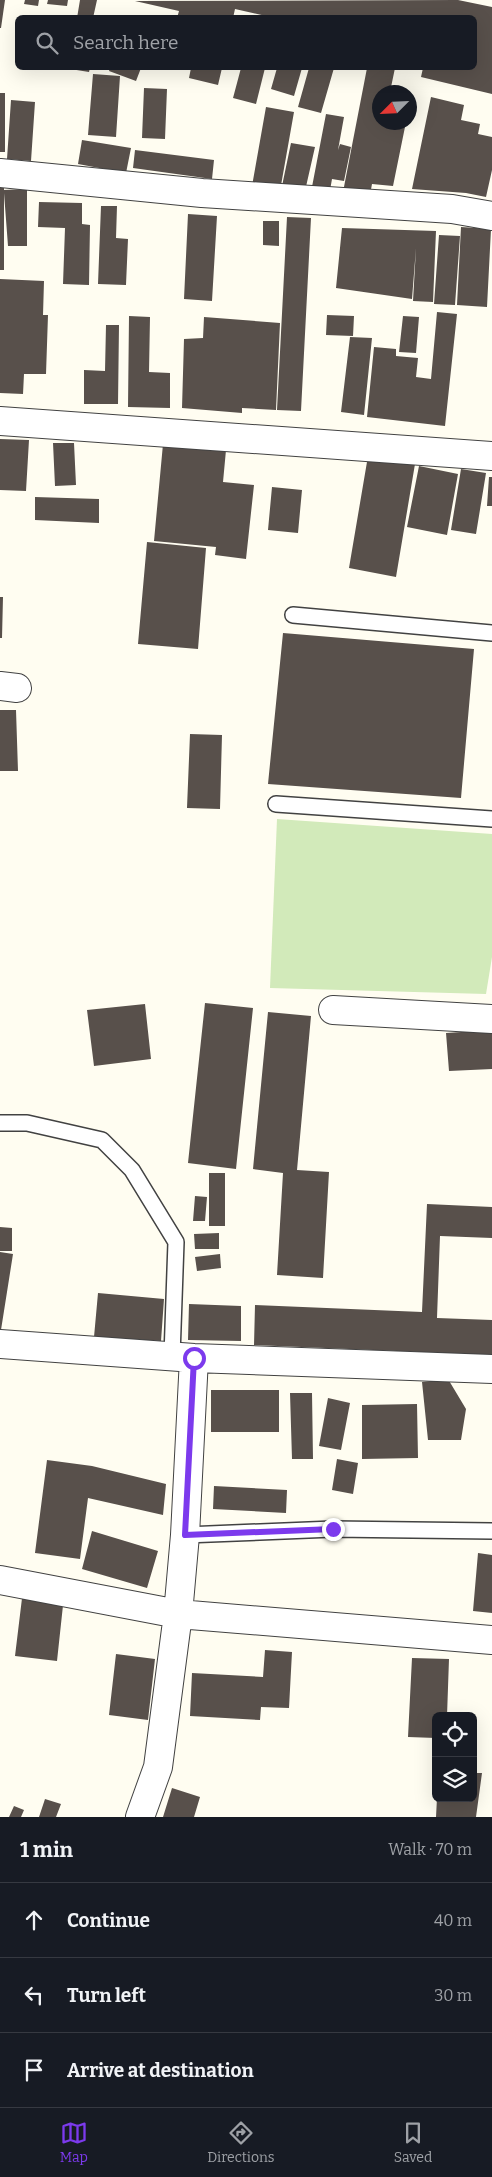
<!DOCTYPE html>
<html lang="en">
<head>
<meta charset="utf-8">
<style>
	body { margin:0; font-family:Bitter,serif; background:#242831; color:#f1f3f6 }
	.controls { position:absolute; right:15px; bottom:15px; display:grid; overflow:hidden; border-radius:8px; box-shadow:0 5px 20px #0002 }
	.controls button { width:45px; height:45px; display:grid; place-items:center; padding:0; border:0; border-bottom:1px solid #363941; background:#171b24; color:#f1f3f6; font:25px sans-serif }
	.compass { position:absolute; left:372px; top:85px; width:45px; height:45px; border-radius:50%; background:#171b24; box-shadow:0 5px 20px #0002; rotate:246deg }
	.stop { position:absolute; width:15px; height:15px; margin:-11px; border:4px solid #7c3aed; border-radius:50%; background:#fff }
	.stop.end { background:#7c3aed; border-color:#fff; box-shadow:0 1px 5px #0008 }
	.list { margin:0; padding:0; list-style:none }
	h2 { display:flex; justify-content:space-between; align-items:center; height:65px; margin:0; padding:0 20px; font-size:21px }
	h2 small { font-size:16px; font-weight:400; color:#9ea1a6 }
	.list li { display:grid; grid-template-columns:32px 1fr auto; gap:15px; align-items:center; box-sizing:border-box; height:75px; padding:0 20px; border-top:1px solid #363941 }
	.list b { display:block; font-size:19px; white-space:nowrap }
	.list em { font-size:16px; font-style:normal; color:#9ea1a6 }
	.icon { flex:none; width:28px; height:28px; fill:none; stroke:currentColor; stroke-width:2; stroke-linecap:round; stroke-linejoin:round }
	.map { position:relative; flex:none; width:492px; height:1817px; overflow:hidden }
	.search { position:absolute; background:#171b24; box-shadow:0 5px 20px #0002; left:15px; right:15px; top:15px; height:55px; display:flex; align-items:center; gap:12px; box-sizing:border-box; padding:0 18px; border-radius:8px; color:#9ea1a6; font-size:19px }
	.sheet { height:290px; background:#171b24 }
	nav { display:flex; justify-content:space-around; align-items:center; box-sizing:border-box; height:70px; border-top:1px solid #363941; background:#171b24; font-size:14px; color:#9ea1a6 }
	nav a { display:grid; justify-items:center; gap:2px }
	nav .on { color:#7c3aed }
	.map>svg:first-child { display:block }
	.grass { fill:#d2eaba }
	.building { fill:#58504b }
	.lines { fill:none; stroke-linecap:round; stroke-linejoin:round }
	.lane-casing { stroke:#424242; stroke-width:18 }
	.street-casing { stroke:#424242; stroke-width:30 }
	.lane { stroke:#fff; stroke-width:15 }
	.street { stroke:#fff; stroke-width:28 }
	.route { stroke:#7c3aed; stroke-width:6 }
</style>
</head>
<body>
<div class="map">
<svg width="492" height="1817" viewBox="0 0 492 1817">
	<rect width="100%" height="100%" fill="#fffdf1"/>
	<path class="grass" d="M 277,819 L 492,834 L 492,957 L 486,994 L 270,988 Z"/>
	<path class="building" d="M 0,0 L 5,0 L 1,28 L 0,28 Z
		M 25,0 L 39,0 L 38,6 L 24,4 Z
		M 48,0 L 68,0 L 67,6 L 47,4 Z
		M 80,0 L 97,0 L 93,18 L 77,18 Z
		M 458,0 L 492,7 L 492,94 L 421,77 L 423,68 L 474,68 L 474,18 L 266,18 L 266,16 L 235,9 L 233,18 L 177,18 L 179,11 L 135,1 Z
		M 64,68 L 90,68 L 89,72 Z
		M 110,68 L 141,68 L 136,81 L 109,71 Z
		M 191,68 L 222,68 L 218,85 L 189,78 Z
		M 241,68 L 265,68 L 256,104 L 233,98 Z
		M 277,68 L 302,68 L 294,96 L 271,89 Z
		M 309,68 L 334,68 L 321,113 L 298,107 Z
		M 367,68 L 395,68 L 390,92 L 379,92 L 380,122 L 406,122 L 393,186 L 372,184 L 370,195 L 343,192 Z
		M 93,74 L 120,76 L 116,137 L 88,135 Z
		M 144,88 L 167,89 L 165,139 L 142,138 Z
		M 0,93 L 5,93 L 5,152 L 0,152 Z
		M 431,97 L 464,105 L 461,120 L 480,124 L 478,134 L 492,137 L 492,170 L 486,197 L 466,193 L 412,189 Z
		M 11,100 L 35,102 L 31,161 L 7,159 Z
		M 266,107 L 294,112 L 280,191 L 252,186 Z
		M 326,114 L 344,117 L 338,150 L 340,144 L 351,147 L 344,181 L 332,179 L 329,196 L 311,192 Z
		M 82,140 L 131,148 L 126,173 L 78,164 Z
		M 291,143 L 315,147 L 305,191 L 282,186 Z
		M 135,150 L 214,160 L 212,179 L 133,168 Z
		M 0,186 L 4,186 L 4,190 L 27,189 L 27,246 L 8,246 L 4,193 L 4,270 L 0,270 Z
		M 39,202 L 82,203 L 82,224 L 90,225 L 89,285 L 63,284 L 65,228 L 38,227 Z
		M 101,206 L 117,206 L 116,238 L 128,239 L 126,285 L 98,284 Z
		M 188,214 L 217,216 L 212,301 L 184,299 Z
		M 287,217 L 311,218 L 301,411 L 277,410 Z
		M 263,221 L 279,221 L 279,246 L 263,245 Z
		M 461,227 L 491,229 L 487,307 L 457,305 Z
		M 342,228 L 436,231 L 433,302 L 413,301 L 416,248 L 412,299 L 336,288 Z
		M 439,235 L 460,236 L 455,305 L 434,304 Z
		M 0,279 L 44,281 L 43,315 L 48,315 L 46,374 L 24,374 L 23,394 L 0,393 Z
		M 437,312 L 457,314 L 445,426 L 367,417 L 374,347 L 396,349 L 396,356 L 418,358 L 416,377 L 431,379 Z
		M 327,315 L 354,316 L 353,336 L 326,335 Z
		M 129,316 L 150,317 L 149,372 L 170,373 L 170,408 L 128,407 Z
		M 403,316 L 419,317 L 416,353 L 399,352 Z
		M 204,317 L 280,323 L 276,410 L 242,408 L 242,413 L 182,408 L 184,339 L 203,338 Z
		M 106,325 L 119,325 L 118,404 L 84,404 L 84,370 L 105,371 Z
		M 350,337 L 372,338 L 364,415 L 341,412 Z
		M 0,439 L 29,440 L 26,491 L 0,490 Z
		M 53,443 L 74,443 L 76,485 L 55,486 Z
		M 163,444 L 226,450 L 223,482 L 254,485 L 246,559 L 215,555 L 216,547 L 154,541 Z
		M 368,456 L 415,464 L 396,577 L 349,568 Z
		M 419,466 L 458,474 L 447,535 L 407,527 Z
		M 461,469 L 486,473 L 476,534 L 451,530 Z
		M 489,477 L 492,477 L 492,506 L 487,506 Z
		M 272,487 L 302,490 L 298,533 L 268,530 Z
		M 35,497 L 99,499 L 99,523 L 35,520 Z
		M 147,542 L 206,548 L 198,649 L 138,644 Z
		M 0,597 L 3,597 L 2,638 L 0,638 Z
		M 283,633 L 474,649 L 461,798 L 268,784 Z
		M 0,710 L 16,710 L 18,771 L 0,771 Z
		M 190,734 L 222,735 L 220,809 L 187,808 Z
		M 205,1003 L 253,1008 L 236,1169 L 188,1163 Z
		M 145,1004 L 151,1059 L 94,1066 L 87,1010 Z
		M 268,1012 L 311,1016 L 297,1170 L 329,1172 L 323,1278 L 277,1275 L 283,1173 L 253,1169 Z
		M 492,1030 L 492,1069 L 449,1071 L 446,1033 Z
		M 209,1173 L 225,1173 L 225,1226 L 209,1226 Z
		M 195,1196 L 207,1197 L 205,1221 L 193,1221 Z
		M 427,1204 L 492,1207 L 492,1238 L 440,1236 L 437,1318 L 492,1320 L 492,1355 L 254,1345 L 255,1305 L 422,1312 Z
		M 0,1227 L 12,1228 L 12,1251 L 0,1251 Z
		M 219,1233 L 219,1249 L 195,1249 L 194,1234 Z
		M 0,1252 L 13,1254 L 1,1330 L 0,1330 Z
		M 220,1254 L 221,1268 L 197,1271 L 195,1257 Z
		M 98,1293 L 164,1299 L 161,1341 L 94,1337 Z
		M 189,1304 L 241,1306 L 241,1341 L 188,1340 Z
		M 448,1379 L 466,1409 L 461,1440 L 428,1440 L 422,1382 Z
		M 211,1390 L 279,1390 L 279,1432 L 211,1432 Z
		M 290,1393 L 312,1393 L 313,1459 L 292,1459 Z
		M 328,1398 L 350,1403 L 341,1450 L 319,1446 Z
		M 417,1404 L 418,1458 L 362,1459 L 362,1405 Z
		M 337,1459 L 358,1463 L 353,1494 L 332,1490 Z
		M 47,1460 L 92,1466 L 166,1484 L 163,1515 L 88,1498 L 80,1559 L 35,1553 Z
		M 214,1486 L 287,1490 L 286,1513 L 213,1509 Z
		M 92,1531 L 158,1551 L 147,1588 L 82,1569 Z
		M 478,1553 L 492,1555 L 492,1613 L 473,1611 Z
		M 23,1590 L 64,1596 L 57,1661 L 15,1656 Z
		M 265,1650 L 292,1652 L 289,1708 L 261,1707 L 260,1720 L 190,1716 L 192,1673 L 263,1677 Z
		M 116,1654 L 155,1659 L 148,1720 L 109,1715 Z
		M 412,1658 L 449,1659 L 447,1716 L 436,1716 L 436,1738 L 408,1737 Z
		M 473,1773 L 482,1773 L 476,1817 L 436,1817 L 437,1798 L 473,1798 Z
		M 172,1788 L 200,1797 L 194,1817 L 163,1817 Z
		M 45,1799 L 61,1804 L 56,1817 L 39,1817 Z
		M 14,1806 L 24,1810 L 21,1817 L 9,1817 Z"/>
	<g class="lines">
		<defs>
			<path id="lane" d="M 293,615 L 492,633
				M 276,804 L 492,819
				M 0,1123 L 27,1123 L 102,1140 L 132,1170 L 176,1242 L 172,1356
				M 185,1535 L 333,1529 L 492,1531"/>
			<path id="street" d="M 0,173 L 202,193 L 452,209 L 492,216
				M 0,421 L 492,456
				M 0,686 L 17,688
				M 333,1010 L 492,1019
				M 0,1344 L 194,1358 L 492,1369
				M 0,1580 L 178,1614 L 492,1640
				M 140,1817 L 158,1767 L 178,1614 L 185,1535 L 194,1358"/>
		</defs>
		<use href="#lane" class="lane-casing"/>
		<use href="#street" class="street-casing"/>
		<use href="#lane" class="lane"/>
		<use href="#street" class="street"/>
	</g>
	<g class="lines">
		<path class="route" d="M 194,1358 L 185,1535 L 333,1529"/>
	</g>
</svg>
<div class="controls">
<button><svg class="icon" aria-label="locate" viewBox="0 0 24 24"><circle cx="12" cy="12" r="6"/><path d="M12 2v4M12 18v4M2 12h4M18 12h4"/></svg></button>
<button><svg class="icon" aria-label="layers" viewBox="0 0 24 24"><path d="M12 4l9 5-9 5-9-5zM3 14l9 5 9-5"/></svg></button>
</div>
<svg class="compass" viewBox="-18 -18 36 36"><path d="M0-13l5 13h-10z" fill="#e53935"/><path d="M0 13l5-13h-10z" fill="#9ea1a6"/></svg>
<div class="stop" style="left:194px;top:1358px"></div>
<div class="stop end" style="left:333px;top:1529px"></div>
<div class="search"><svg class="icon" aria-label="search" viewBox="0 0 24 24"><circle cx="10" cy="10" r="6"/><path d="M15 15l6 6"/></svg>Search here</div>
</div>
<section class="sheet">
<h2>1 min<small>Walk · 70 m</small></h2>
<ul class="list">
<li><svg class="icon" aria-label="ahead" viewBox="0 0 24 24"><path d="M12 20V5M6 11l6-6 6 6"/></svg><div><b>Continue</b></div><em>40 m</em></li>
<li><svg class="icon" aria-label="left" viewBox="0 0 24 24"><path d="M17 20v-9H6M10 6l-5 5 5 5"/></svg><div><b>Turn left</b></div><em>30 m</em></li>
<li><svg class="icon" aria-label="arrive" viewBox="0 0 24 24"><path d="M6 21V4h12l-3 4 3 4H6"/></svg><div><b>Arrive at destination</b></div></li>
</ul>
</section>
<nav>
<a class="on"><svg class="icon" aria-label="map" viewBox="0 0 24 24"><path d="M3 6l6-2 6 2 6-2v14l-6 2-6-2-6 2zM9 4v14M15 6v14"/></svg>Map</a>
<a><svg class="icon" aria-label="directions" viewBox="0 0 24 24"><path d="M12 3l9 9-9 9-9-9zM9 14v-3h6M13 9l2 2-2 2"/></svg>Directions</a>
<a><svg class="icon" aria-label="saved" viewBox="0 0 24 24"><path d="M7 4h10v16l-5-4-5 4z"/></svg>Saved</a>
</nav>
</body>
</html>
